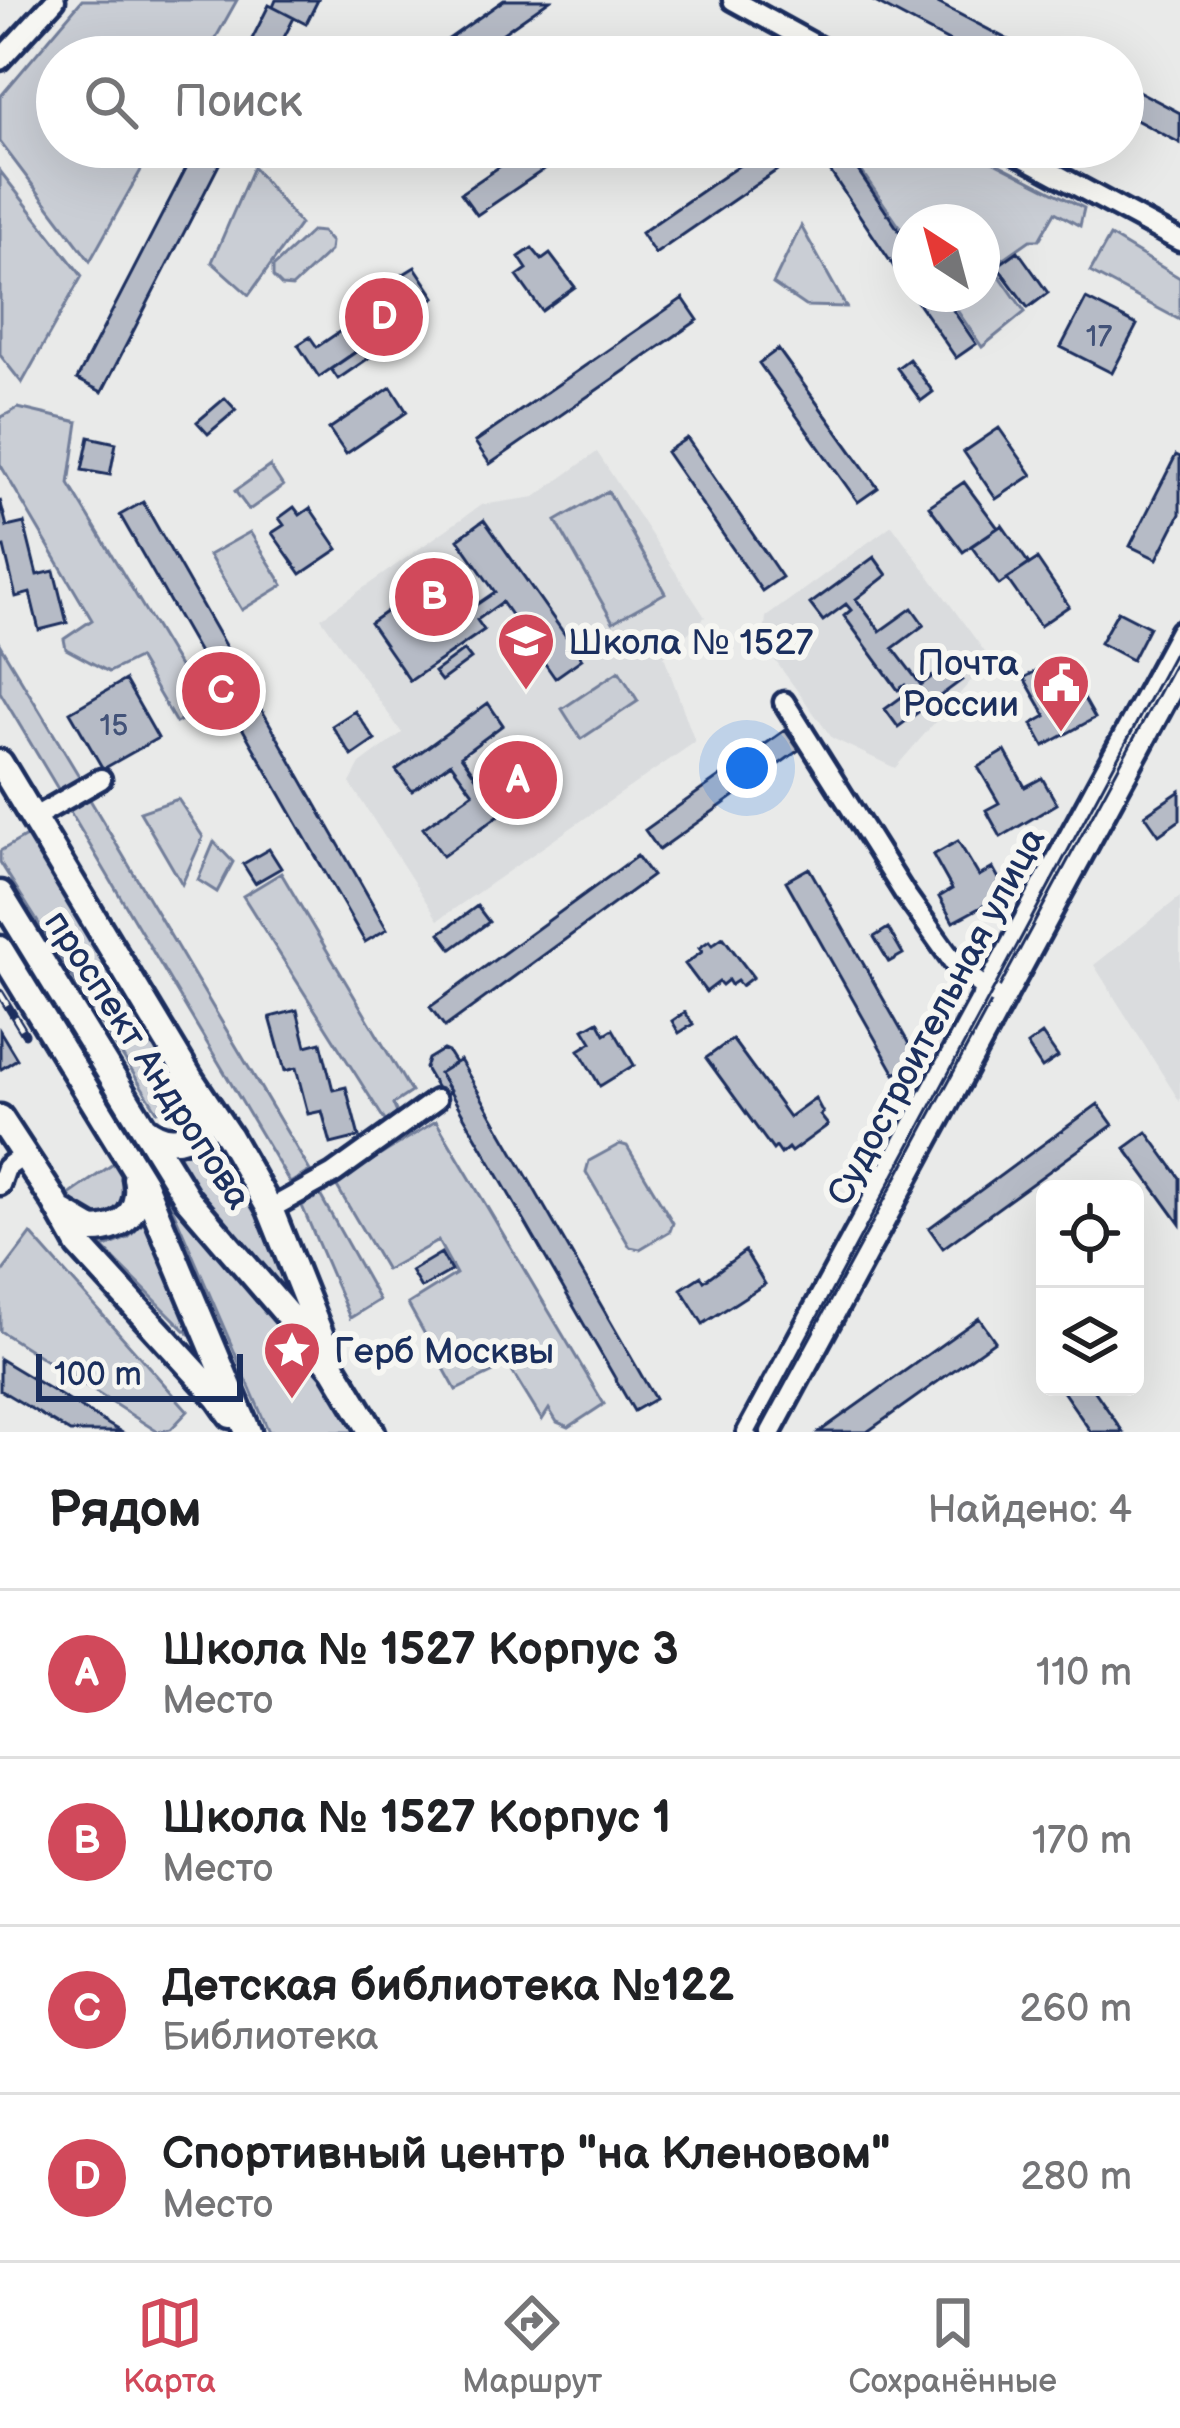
<!DOCTYPE html>
<html lang="ru">
<head>
<meta charset="utf-8">
<style>
	body { margin:0; font-family:"Balsamiq Sans",sans-serif; background:#f2f2f2; color:#202124 }
	.controls { position:absolute; right:36px; bottom:36px; display:grid; overflow:hidden; border-radius:18px; box-shadow:0 12px 48px #0002 }
	.controls button { width:108px; height:108px; display:grid; place-items:center; padding:0; border:0; border-bottom:3px solid #e0e0e0; background:#fff; color:#202124; font:60px sans-serif }
	.compass { position:absolute; left:892px; top:204px; width:108px; height:108px; border-radius:50%; background:#fff; box-shadow:0 12px 48px #0002; rotate:324deg }
	.scale { position:absolute; left:36px; bottom:30px; width:207px; box-sizing:border-box; padding-left:12px; border:6px solid #1b2f5e; border-top:0; font-size:33px; line-height:42px; white-space:nowrap; color:#1b2f5e; -webkit-text-stroke:9px #f6f6f2; paint-order:stroke }
	.you { position:absolute; left:747px; top:768px; width:42px; height:42px; margin:-30px; border:9px solid #fff; border-radius:50%; background:#1a73e8; box-shadow:0 0 0 18px #1a73e833 }
	.badge { display:grid; place-items:center; width:78px; height:78px; border-radius:50%; background:#d1495b; color:#fff; font-size:39px; font-weight:700 }
	.pin { position:absolute; translate:-50% -50%; border:6px solid #fff; box-shadow:0 3px 12px #0006 }
	.list { margin:0; padding:0; list-style:none }
	h2 { display:flex; justify-content:space-between; align-items:center; height:156px; margin:0; padding:0 48px; font-size:51px }
	h2 small { font-size:39px; font-weight:400; color:#757577 }
	.list li { display:grid; grid-template-columns:78px 1fr auto; gap:36px; align-items:center; box-sizing:border-box; height:168px; padding:0 48px; border-top:3px solid #e0e0e0 }
	.list b { display:block; font-size:45px; white-space:nowrap }
	.list p { margin:0; font-size:39px; white-space:nowrap; color:#757577 }
	.list em { font-size:39px; font-style:normal; color:#757577 }
	.icon { flex:none; width:66px; height:66px; fill:none; stroke:currentColor; stroke-width:2; stroke-linecap:round; stroke-linejoin:round }
	.map { position:relative; flex:none; width:1180px; height:1432px; overflow:hidden }
	.search { position:absolute; background:#fff; box-shadow:0 12px 48px #0002; left:36px; right:36px; top:36px; height:132px; display:flex; align-items:center; gap:30px; box-sizing:border-box; padding:0 42px; border-radius:66px; color:#757577; font-size:45px }
	.sheet { height:828px; background:#fff }
	nav { display:flex; justify-content:space-around; align-items:center; box-sizing:border-box; height:168px; border-top:3px solid #e0e0e0; background:#fff; font-size:33px; color:#757577 }
	nav a { display:grid; justify-items:center; gap:6px }
	nav .on { color:#d1495b }
	.map>svg:first-child { display:block }
	.built { fill:#dadcde }
	.green { fill:#caced5; stroke:#727e9a; stroke-width:3 }
	.building { fill:#b6bbc6; stroke:#1b2f5e; stroke-width:3 }
	.lines { fill:none; stroke-linecap:round; stroke-linejoin:round }
	.minor-casing { stroke:#1b2f5e; stroke-width:27 }
	.major-casing { stroke:#1b2f5e; stroke-width:33 }
	.minor { stroke:#f6f6f2; stroke-width:18 }
	.major { stroke:#f6f6f2; stroke-width:24 }
	.tram { stroke:#1b2f5e; stroke-width:3 }
	.rail-casing { stroke:#1b2f5e; stroke-width:9 }
	.rail { stroke:#f6f6f2; stroke-width:4.5; stroke-dasharray:14; stroke-linecap:butt }
	.labels { text-anchor:middle; stroke-width:12; stroke-linejoin:round; paint-order:stroke }
	.number-label { font-size:30px; fill:#425278 }
	.poi-label { font-size:36px; fill:#1b2f5e; stroke:#f6f6f2; text-anchor:start }
	.street-label { font-size:36px; fill:#1b2f5e; stroke:#f6f6f2 }
</style>
</head>
<body>
<div class="map">
<svg width="1180" height="1432" viewBox="0 0 1180 1432">
	<rect width="100%" height="100%" fill="#e9eae9"/>
	<filter id="ink" filterUnits="userSpaceOnUse"><feTurbulence type="fractalNoise" baseFrequency=".00833" numOctaves="2"/><feDisplacementMap in="SourceGraphic" scale="24" xChannelSelector="R" yChannelSelector="G"/><feConvolveMatrix kernelMatrix="1 2 1 2 8 2 1 2 1" color-interpolation-filters="sRGB"/></filter>
	<g filter="url(#ink)">
		<path class="built" d="M 597,452 L 705,617 L 664,656 L 695,742 L 438,920 L 350,783 L 360,764 L 402,733 L 321,618 L 481,505 L 535,497 Z
			M 892,525 L 990,659 L 895,768 L 832,738 L 763,644 L 766,617 Z
			M 1180,897 L 1180,1102 L 1094,965 Z"/>
		<path class="green" d="M 82,0 L 237,0 L 205,57 L 57,57 L 57,147 L 154,147 L 90,261 L 0,142 L 0,97 Z
			M 845,147 L 965,147 L 1084,208 L 1080,226 L 1055,212 L 1039,240 L 1030,240 L 993,266 L 1025,312 L 982,347 L 946,294 L 982,294 L 982,222 L 910,222 L 910,242 Z
			M 253,167 L 300,224 L 249,295 L 212,262 Z
			M 0,171 L 82,276 L 22,383 L 0,355 Z
			M 801,226 L 846,307 L 805,306 L 773,284 Z
			M 312,231 L 322,232 L 331,242 L 330,251 L 292,287 L 282,286 L 273,277 L 273,267 Z
			M 1110,236 L 1180,278 L 1180,320 L 1090,272 Z
			M 18,408 L 78,422 L 69,484 L 204,708 L 176,723 L 138,658 L 109,672 L 66,649 L 64,639 L 92,620 L 0,464 L 0,418 Z
			M 270,466 L 283,486 L 249,510 L 235,491 Z
			M 608,491 L 665,593 L 613,622 L 556,521 Z
			M 250,532 L 283,585 L 242,610 L 209,555 Z
			M 0,645 L 82,781 L 61,794 L 0,692 Z
			M 619,671 L 638,701 L 581,739 L 562,709 Z
			M 89,798 L 310,1171 L 290,1183 L 69,810 Z
			M 178,799 L 203,837 L 182,884 L 140,812 Z
			M 28,835 L 183,1093 L 157,1111 L 0,862 L 0,851 Z
			M 214,842 L 233,862 L 217,892 L 198,880 Z
			M 281,873 L 411,1092 L 393,1104 L 400,1120 L 389,1127 L 243,896 Z
			M 436,1121 L 604,1404 L 569,1427 L 557,1422 L 549,1409 L 542,1420 L 508,1365 L 456,1390 L 408,1304 L 456,1274 L 438,1241 L 386,1270 L 335,1183 Z
			M 212,1135 L 242,1181 L 291,1283 L 290,1289 L 282,1288 L 190,1181 L 173,1157 L 195,1149 Z
			M 620,1144 L 627,1146 L 673,1223 L 670,1231 L 640,1249 L 630,1247 L 586,1172 L 589,1161 Z
			M 116,1162 C 133,1190 134,1204 102,1219 L 81,1212 L 69,1195 Z
			M 159,1175 L 326,1377 L 360,1432 L 269,1432 L 174,1212 L 156,1178 Z
			M 319,1193 L 379,1300 L 350,1318 L 302,1206 Z
			M 147,1219 L 196,1332 L 194,1335 L 189,1334 L 103,1248 L 128,1238 Z
			M 31,1234 L 188,1411 L 171,1429 L 158,1432 L 0,1331 L 0,1275 Z"/>
		<path class="building" d="M 276,0 L 318,0 L 306,24 L 273,7 Z
			M 504,0 L 550,0 L 469,57 L 423,57 Z
			M 871,0 L 932,0 L 1041,57 L 979,57 Z
			M 269,5 L 294,18 L 274,57 L 243,57 Z
			M 1123,83 L 1180,113 L 1180,143 L 1123,113 Z
			M 197,147 L 228,147 L 102,392 L 77,379 Z
			M 528,147 L 577,147 L 477,215 L 461,193 Z
			M 766,147 L 789,147 L 796,157 L 655,254 L 641,233 Z
			M 814,147 L 842,147 L 910,247 L 910,291 Z
			M 532,248 L 542,260 L 550,254 L 575,287 L 542,311 L 517,276 L 527,269 L 519,257 Z
			M 1018,251 L 1048,293 L 1028,308 L 997,266 Z
			M 415,267 L 435,297 L 319,377 L 298,345 L 310,337 L 317,347 L 408,285 L 402,275 Z
			M 912,294 L 942,294 L 976,344 L 956,358 Z
			M 683,298 L 698,320 L 490,464 L 475,442 Z
			M 1086,299 L 1137,325 L 1112,373 L 1061,347 Z
			M 369,343 L 376,353 L 338,379 L 331,369 Z
			M 778,349 L 878,488 L 858,502 L 759,363 Z
			M 909,359 L 933,392 L 921,401 L 897,368 Z
			M 391,387 L 407,412 L 346,454 L 329,429 Z
			M 225,398 L 236,410 L 208,434 L 197,422 Z
			M 999,428 L 1032,475 L 996,499 L 964,452 Z
			M 89,437 L 116,443 L 110,475 L 82,470 Z
			M 687,438 L 782,577 L 762,591 L 666,452 Z
			M 1176,455 L 1180,457 L 1180,514 L 1157,559 L 1130,546 Z
			M 964,482 L 998,528 L 963,552 L 929,506 Z
			M 0,500 L 7,527 L 24,523 L 37,575 L 54,571 L 67,623 L 39,630 L 30,593 L 16,597 L 4,547 L 0,548 Z
			M 143,502 L 387,929 L 365,942 L 120,515 Z
			M 294,507 L 300,515 L 310,508 L 338,549 L 301,574 L 272,533 L 284,525 L 279,518 Z
			M 484,520 L 582,659 L 555,678 L 502,602 L 477,620 L 484,630 L 410,681 L 370,623 L 443,572 L 470,609 L 495,592 L 458,539 Z
			M 1002,525 L 1029,564 L 999,585 L 971,546 Z
			M 874,557 L 887,575 L 856,599 L 880,631 L 912,608 L 924,625 L 893,648 L 921,685 L 950,663 L 962,680 L 898,727 L 885,709 L 910,691 L 905,685 L 898,690 L 844,616 L 851,610 L 846,604 L 823,621 L 810,604 Z
			M 1037,559 L 1069,606 L 1040,626 L 1007,579 Z
			M 1118,611 L 1149,627 L 1132,660 L 1100,643 Z
			M 464,650 L 471,659 L 441,681 L 434,672 Z
			M 1049,663 L 1071,701 L 1082,695 L 1095,718 L 1044,746 L 1032,724 L 1046,716 L 1024,678 Z
			M 125,680 L 158,738 L 103,769 L 70,712 Z
			M 488,703 L 503,725 L 461,756 L 482,785 L 535,748 L 554,775 L 443,856 L 423,828 L 473,793 L 451,763 L 412,791 L 396,770 Z
			M 355,711 L 375,740 L 352,756 L 332,726 Z
			M 785,730 L 799,750 L 659,850 L 645,830 Z
			M 1005,751 L 1025,787 L 1042,778 L 1057,804 L 1001,837 L 986,810 L 999,803 L 978,767 Z
			M 1180,791 L 1180,820 L 1159,835 L 1145,815 Z
			M 958,841 L 979,876 L 993,868 L 1007,893 L 953,922 L 939,897 L 952,889 L 933,855 Z
			M 269,849 L 281,868 L 255,883 L 243,864 Z
			M 637,856 L 652,876 L 445,1027 L 430,1007 Z
			M 809,868 L 918,1060 L 895,1074 L 786,881 Z
			M 477,906 L 489,922 L 452,949 L 440,933 Z
			M 888,928 L 903,954 L 889,962 L 874,937 Z
			M 723,937 L 753,977 L 741,986 L 737,981 L 731,985 L 728,980 L 722,985 L 719,982 L 706,992 L 685,964 L 702,952 L 699,948 L 709,941 L 712,945 Z
			M 297,1010 L 306,1046 L 321,1042 L 333,1090 L 346,1087 L 359,1137 L 331,1144 L 322,1111 L 308,1114 L 296,1068 L 285,1071 L 270,1017 Z
			M 685,1012 L 693,1024 L 679,1033 L 672,1021 Z
			M 598,1021 L 605,1034 L 613,1029 L 634,1065 L 600,1086 L 579,1050 L 592,1042 L 584,1029 Z
			M 0,1031 L 17,1059 L 1,1069 L 0,1068 Z
			M 1042,1034 L 1058,1057 L 1042,1068 L 1027,1045 Z
			M 732,1039 L 789,1117 L 815,1098 L 823,1113 L 820,1115 L 828,1125 L 791,1152 L 788,1148 L 781,1154 L 776,1147 L 773,1150 L 706,1058 Z
			M 443,1050 L 448,1052 L 455,1063 L 439,1073 L 450,1091 L 442,1097 L 425,1068 L 428,1059 Z
			M 460,1060 L 655,1399 L 634,1411 L 439,1073 Z
			M 1098,1104 L 1113,1125 L 943,1248 L 929,1228 Z
			M 1147,1132 L 1180,1178 L 1180,1224 L 1125,1148 Z
			M 745,1251 L 765,1284 L 703,1324 L 681,1289 L 701,1276 L 704,1281 Z
			M 441,1253 L 451,1271 L 421,1288 L 411,1271 Z
			M 979,1318 L 995,1341 L 867,1432 L 819,1432 Z
			M 0,1359 L 121,1432 L 70,1432 L 0,1390 Z
			M 1060,1387 L 1092,1387 L 1123,1432 L 1091,1432 Z"/>
		<g class="lines">
			<defs>
				<path id="minor" d="M 733,0 L 837,57
					M 0,60 L 55,0
					M 1005,147 L 1180,241
					M 784,702 L 905,894 L 957,967 L 995,995
					M 33,818 L 101,779
					M 0,1185 L 6,1168 L 24,1155
					M 270,1209 L 333,1174 L 436,1100
					M 747,1432 L 1180,631
					M 771,1432 L 1180,675"/>
				<path id="major" d="M 0,763 L 191,1080 L 229,1137 L 270,1209 L 334,1369
					M 0,894 L 187,1198 L 334,1369 L 372,1432
					M 0,949 L 143,1182 L 248,1432
					M 0,1118 L 55,1202 L 79,1245 L 219,1398 L 231,1415
					M 144,1128 C 167,1146 192,1144 202,1114 L 196,1093
					M 64,1213 L 93,1230 C 125,1230 142,1209 136,1178"/>
			</defs>
			<use href="#minor" class="minor-casing"/>
			<use href="#major" class="major-casing"/>
			<use href="#minor" class="minor"/>
			<use href="#major" class="major"/>
			<path class="tram" d="M 756,1432 L 1180,642"/>
			<defs>
				<path id="rail" d="M 0,993 L 25,1034"/>
			</defs>
			<use href="#rail" class="rail-casing"/>
			<use href="#rail" class="rail"/>
		</g>
	</g>
	<defs>
		<symbol id="school-pin" viewBox="-11 -11 22 30"><path d="M0 17L-7.5 6A9.5 9.5 0 1 1 7.5 6Z" fill="#d1495b" stroke="#f6f6f2"/><path d="M0-5L7-2L0 1L-7-2ZM-4 1L0 2.5L4 1V4Q0 6-4 4Z" fill="#fff"/></symbol>
		<symbol id="civic-pin" viewBox="-11 -11 22 30"><path d="M0 17L-7.5 6A9.5 9.5 0 1 1 7.5 6Z" fill="#d1495b" stroke="#f6f6f2"/><path d="M-.6-6.5H3V-4.5H.6V-3L4-1V1h2V6H-6V1h2V-1L-.6-3ZM-1.2 2.5V6h2.4V2.5Z" fill="#fff"/></symbol>
		<symbol id="sight-pin" viewBox="-11 -11 22 30"><path d="M0 17L-7.5 6A9.5 9.5 0 1 1 7.5 6Z" fill="#d1495b" stroke="#f6f6f2"/><path d="M0-6L1.8-2.2L6-1.7L2.9 1.2L3.7 5.4L0 3.3L-3.7 5.4L-2.9 1.2L-6-1.7L-1.8-2.2Z" fill="#fff"/></symbol>
	</defs>
	<g fill-rule="evenodd">
		<use href="#school-pin" x="493" y="608" width="66" height="90"/>
		<use href="#civic-pin" x="1028" y="650" width="66" height="90"/>
		<use href="#sight-pin" x="259" y="1317" width="66" height="90"/>
	</g>
	<g class="labels">
		<g class="number-label">
			<text x="1099" y="346">17</text>
			<text x="114" y="735">15</text>
		</g>
		<g class="poi-label">
			<text x="568" y="654">Школа № 1527</text>
			<text x="1019" y="675" text-anchor="end">Почта<tspan x="1019" dy="41">России</tspan></text>
			<text x="334" y="1363">Герб Москвы</text>
		</g>
		<g class="street-label">
			<text transform="translate(935 1016) rotate(-62)" y="13">Судостроительная улица</text>
			<text transform="translate(149 1059) rotate(57)" y="13">проспект Андропова</text>
		</g>
	</g>
</svg>
<div class="controls">
<button><svg class="icon" aria-label="locate" viewBox="0 0 24 24"><circle cx="12" cy="12" r="6"/><path d="M12 2v4M12 18v4M2 12h4M18 12h4"/></svg></button>
<button><svg class="icon" aria-label="layers" viewBox="0 0 24 24"><path d="M12 4l9 5-9 5-9-5zM3 14l9 5 9-5"/></svg></button>
</div>
<svg class="compass" viewBox="-18 -18 36 36"><path d="M0-13l5 13h-10z" fill="#e53935"/><path d="M0 13l5-13h-10z" fill="#757577"/></svg>
<div class="scale">100 m</div>
<div class="you"></div>
<div class="pin badge" style="left:518px;top:780px">A</div>
<div class="pin badge" style="left:434px;top:597px">B</div>
<div class="pin badge" style="left:221px;top:691px">C</div>
<div class="pin badge" style="left:384px;top:317px">D</div>
<div class="search"><svg class="icon" aria-label="search" viewBox="0 0 24 24"><circle cx="10" cy="10" r="6"/><path d="M15 15l6 6"/></svg>Поиск</div>
</div>
<section class="sheet">
<h2>Рядом<small>Найдено: 4</small></h2>
<ul class="list">
<li><span class="badge">A</span><div><b>Школа № 1527 Корпус 3</b><p>Место</p></div><em>110 m</em></li>
<li><span class="badge">B</span><div><b>Школа № 1527 Корпус 1</b><p>Место</p></div><em>170 m</em></li>
<li><span class="badge">C</span><div><b>Детская библиотека №122</b><p>Библиотека</p></div><em>260 m</em></li>
<li><span class="badge">D</span><div><b>Спортивный центр &quot;на Кленовом&quot;</b><p>Место</p></div><em>280 m</em></li>
</ul>
</section>
<nav>
<a class="on"><svg class="icon" aria-label="map" viewBox="0 0 24 24"><path d="M3 6l6-2 6 2 6-2v14l-6 2-6-2-6 2zM9 4v14M15 6v14"/></svg>Карта</a>
<a><svg class="icon" aria-label="directions" viewBox="0 0 24 24"><path d="M12 3l9 9-9 9-9-9zM9 14v-3h6M13 9l2 2-2 2"/></svg>Маршрут</a>
<a><svg class="icon" aria-label="saved" viewBox="0 0 24 24"><path d="M7 4h10v16l-5-4-5 4z"/></svg>Сохранённые</a>
</nav>
</body>
</html>
